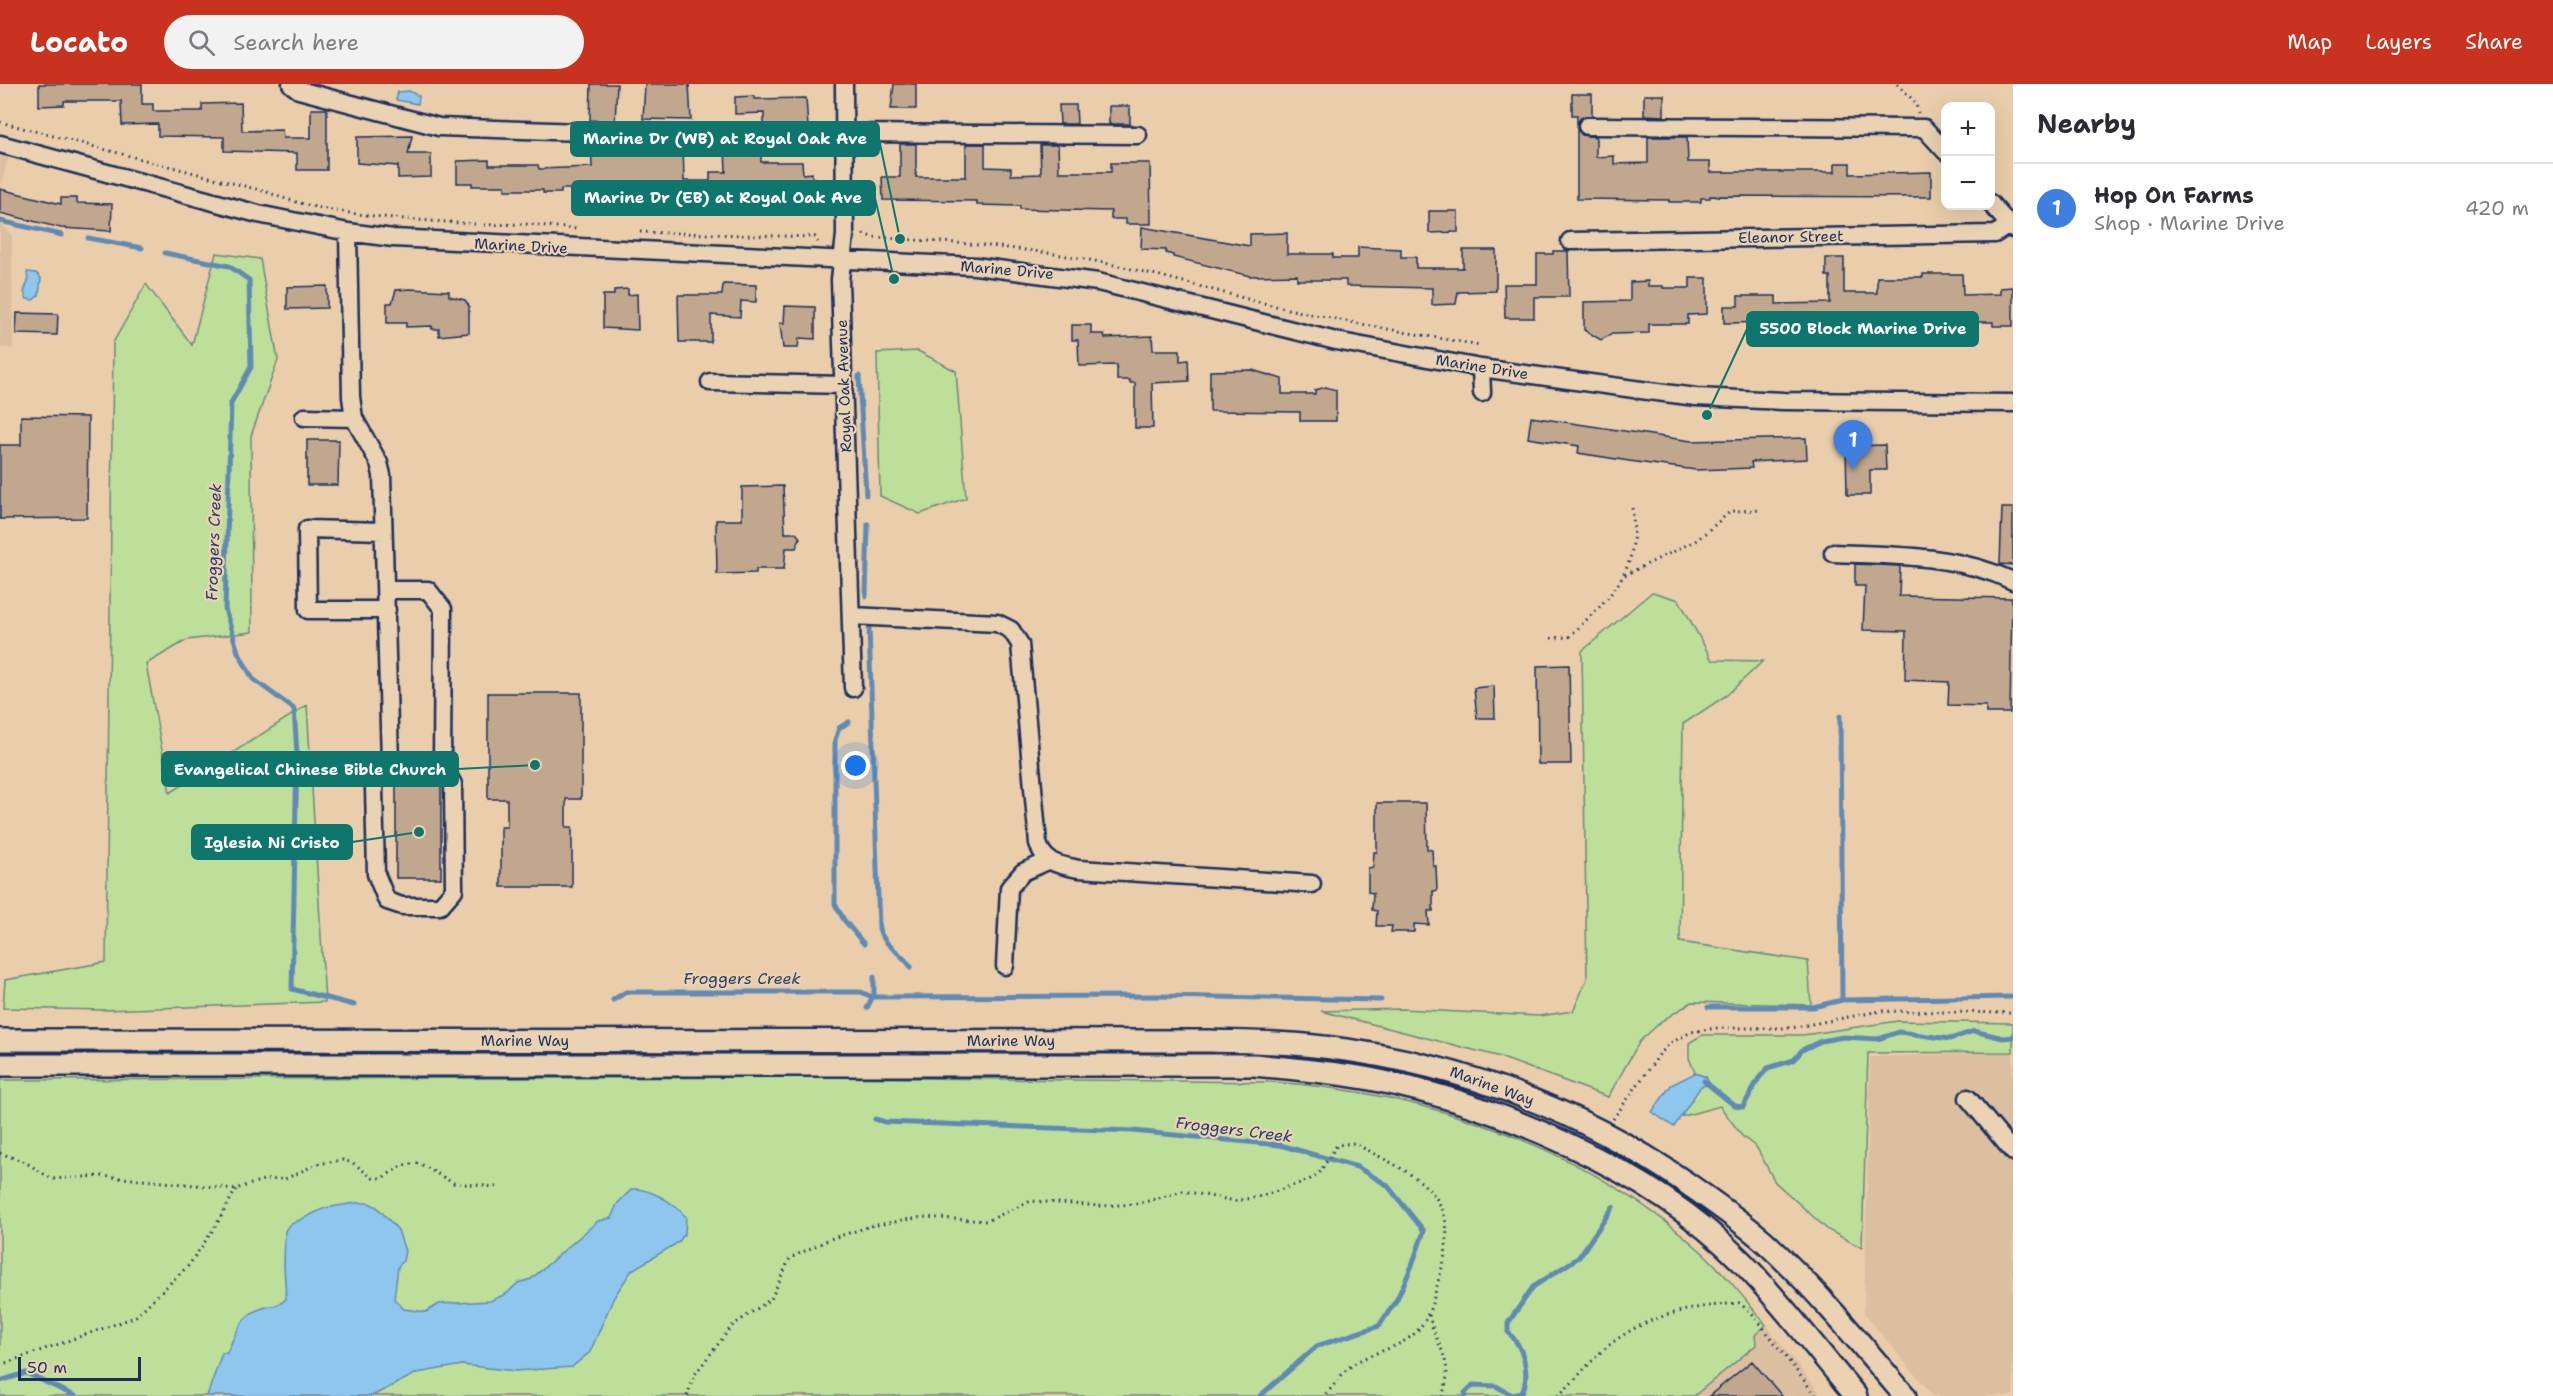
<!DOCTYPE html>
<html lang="en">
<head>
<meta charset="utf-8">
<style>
	body { margin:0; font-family:"Shantell Sans",sans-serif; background:#f2f2f3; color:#2b2b33 }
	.controls { position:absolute; right:18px; top:18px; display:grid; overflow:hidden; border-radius:12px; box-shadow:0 6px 24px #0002 }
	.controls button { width:54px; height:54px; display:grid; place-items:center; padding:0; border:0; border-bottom:2px solid #e1e1e2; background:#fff; color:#2b2b33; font:30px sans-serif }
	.scale { position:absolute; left:18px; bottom:15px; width:123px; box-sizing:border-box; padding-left:6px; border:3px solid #1b2f5e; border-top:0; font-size:16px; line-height:21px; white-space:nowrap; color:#1b2f5e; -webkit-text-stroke:4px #ead2b2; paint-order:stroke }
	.you { position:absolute; left:856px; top:682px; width:21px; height:21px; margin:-15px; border:4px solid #fff; border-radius:50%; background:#1a73e8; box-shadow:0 0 0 9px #1a73e833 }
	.badge { display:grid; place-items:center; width:39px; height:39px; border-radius:50%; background:#c8321e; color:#fff; font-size:20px; font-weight:700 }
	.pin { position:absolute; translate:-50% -50px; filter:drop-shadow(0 2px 3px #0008) }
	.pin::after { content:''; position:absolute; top:32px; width:21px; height:18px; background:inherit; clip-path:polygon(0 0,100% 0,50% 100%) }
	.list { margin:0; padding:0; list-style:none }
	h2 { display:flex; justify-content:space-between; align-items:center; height:78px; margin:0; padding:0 24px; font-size:26px }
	h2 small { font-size:20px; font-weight:400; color:#7c7c81 }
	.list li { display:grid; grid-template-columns:39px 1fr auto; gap:18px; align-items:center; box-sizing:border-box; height:90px; padding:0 24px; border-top:2px solid #e1e1e2 }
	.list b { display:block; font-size:22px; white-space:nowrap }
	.list p { margin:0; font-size:20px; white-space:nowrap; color:#7c7c81 }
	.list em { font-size:20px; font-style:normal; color:#7c7c81 }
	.icon { flex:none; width:33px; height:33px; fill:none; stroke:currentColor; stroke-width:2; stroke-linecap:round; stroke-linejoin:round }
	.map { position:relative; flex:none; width:2013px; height:1312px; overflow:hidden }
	header { display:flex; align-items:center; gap:36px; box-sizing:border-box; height:84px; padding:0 30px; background:#c8321e; color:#fff }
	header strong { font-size:28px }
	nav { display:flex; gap:33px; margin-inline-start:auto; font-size:21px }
	.search { width:420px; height:54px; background:#f2f2f3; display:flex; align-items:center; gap:15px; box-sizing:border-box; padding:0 21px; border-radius:33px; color:#7c7c81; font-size:22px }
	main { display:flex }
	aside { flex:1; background:#fff }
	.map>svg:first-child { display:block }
	.built { fill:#dabfa1 }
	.green { fill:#bddf99; stroke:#6c877c; stroke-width:1.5 }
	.water { fill:#8fc6ed; stroke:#618ab4; stroke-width:1.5 }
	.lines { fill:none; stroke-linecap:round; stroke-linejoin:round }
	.stream { stroke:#618ab4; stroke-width:5 }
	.building { fill:#c1a78e; stroke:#1b2f5e; stroke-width:1.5 }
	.minor-casing { stroke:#1b2f5e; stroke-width:21 }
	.major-casing { stroke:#1b2f5e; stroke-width:26 }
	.path { stroke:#1b2f5e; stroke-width:3; stroke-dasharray:1.5 4.5; stroke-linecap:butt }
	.minor { stroke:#ead2b2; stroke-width:16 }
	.major { stroke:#ead2b2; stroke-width:21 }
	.labels { text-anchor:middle; stroke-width:4.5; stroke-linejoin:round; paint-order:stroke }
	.street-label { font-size:15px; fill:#1b2f5e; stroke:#ead2b2 }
	.water-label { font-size:16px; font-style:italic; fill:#273e6c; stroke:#ead2b2 }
	.leader { fill:none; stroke:#0f766e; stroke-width:2 }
	.callout-dot { fill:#0f766e; stroke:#ead2b2; stroke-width:2 }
	.callout { fill:#0f766e; stroke:#0f766e; stroke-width:2 }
	.callout-label { font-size:16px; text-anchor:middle; font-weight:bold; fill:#fff }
</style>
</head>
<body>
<header>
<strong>Locato</strong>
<div class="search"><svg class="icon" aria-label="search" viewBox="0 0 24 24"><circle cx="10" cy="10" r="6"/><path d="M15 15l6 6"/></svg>Search here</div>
<nav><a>Map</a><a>Layers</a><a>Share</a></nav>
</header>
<main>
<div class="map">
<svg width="2013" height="1312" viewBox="0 0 2013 1312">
	<rect width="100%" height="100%" fill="#eaceab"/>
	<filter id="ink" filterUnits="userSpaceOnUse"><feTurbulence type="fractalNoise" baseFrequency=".0167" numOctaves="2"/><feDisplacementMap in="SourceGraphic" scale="12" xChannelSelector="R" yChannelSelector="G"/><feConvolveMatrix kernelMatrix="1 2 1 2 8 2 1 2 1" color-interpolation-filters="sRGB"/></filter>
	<g filter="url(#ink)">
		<path class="built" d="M 0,69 L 9,71 L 0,104 Z
			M 0,139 L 12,151 L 13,264 L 0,264 Z
			M 2013,968 L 2013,1312 L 1933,1312 L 1864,1229 L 1870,973 Z
			M 1766,1241 L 1822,1312 L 1682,1312 Z"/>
		<path class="green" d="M 216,169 L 260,175 L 278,276 L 251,352 L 252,548 L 187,556 L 146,580 L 170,709 L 307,621 L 325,918 L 105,926 L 3,924 L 5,896 L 106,878 L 113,259 L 146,200 L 192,261 Z
			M 918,267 L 956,287 L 966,414 L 920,430 L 880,412 L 877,269 Z
			M 1652,508 L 1679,516 L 1712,576 L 1763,577 L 1727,611 L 1683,640 L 1680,858 L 1808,877 L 1811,921 L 1692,918 L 1663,936 L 1640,957 L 1608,1013 L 1497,972 L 1321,927 L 1402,925 L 1539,932 L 1573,927 L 1587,895 L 1582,567 Z
			M 1898,937 L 2013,939 L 2013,968 L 1868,969 L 1862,1164 L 1828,1146 L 1775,1098 L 1757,1064 L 1742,1052 L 1720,1022 L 1680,1033 L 1706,993 L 1695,989 L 1689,974 L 1689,959 L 1702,951 L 1803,951 Z
			M 815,993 L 1271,998 C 1423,1007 1589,1064 1703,1169 C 1726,1191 1746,1216 1766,1241 L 1755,1251 L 1756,1261 L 1694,1312 L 0,1312 L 0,996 Z"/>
		<path class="water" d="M 409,7 L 419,12 L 418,20 L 396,16 L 398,8 Z
			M 27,188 L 36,189 L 41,194 L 39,211 L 33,216 L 27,215 L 24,208 L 28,197 Z
			M 1695,989 L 1706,993 L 1710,1001 L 1701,1002 L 1674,1043 L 1652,1028 L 1671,1001 Z
			M 632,1105 C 651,1104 674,1119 686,1133 L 685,1149 L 679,1158 L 632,1186 L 614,1213 L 590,1268 L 572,1283 L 515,1287 L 462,1281 L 417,1289 L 372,1312 L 207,1312 L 222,1269 L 227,1269 C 234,1253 241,1231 260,1225 C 270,1221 278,1223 286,1215 L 284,1182 L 285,1147 L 289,1141 L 325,1124 L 355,1119 L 369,1119 L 377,1123 L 398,1146 L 405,1167 L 403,1177 L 398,1183 L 394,1215 L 404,1225 L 426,1228 L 439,1220 L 490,1217 L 506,1210 L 518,1199 L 531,1195 L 598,1137 L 611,1134 L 617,1120 Z"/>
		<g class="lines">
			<path class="stream" d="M 0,137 L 62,151
				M 88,154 L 142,164
				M 165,169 L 229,182 L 249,196 L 251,283 L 231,319 L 225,525 L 238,568 L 253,595 L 294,625 L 297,670 L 292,905 L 354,921
				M 859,292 L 866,411
				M 866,512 L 868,440
				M 869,543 L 879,845 C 884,862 901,868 911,883
				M 1840,632 L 1842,916
				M 849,638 L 839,644 L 835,656 L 835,820 L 844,836 L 864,860
				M 613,916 L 626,908 L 861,908 L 872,913 L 1159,912 L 1381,916
				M 1708,923 L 1813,923 L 1842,916 L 2013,913
				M 867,924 L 874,910 L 874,893
				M 1704,997 L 1735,1022 L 1743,1023 L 1759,994 L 1768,984 L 1794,976 L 1802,966 L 1821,957 L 1843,953 L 1878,955 L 1899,948 L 1950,955 L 1974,947 L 2003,954 L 2013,953
				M 875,1035 L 885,1038 L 1133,1047 L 1280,1061 L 1357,1083 L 1387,1101 L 1424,1147 L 1411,1184 L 1397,1215 L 1379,1242 L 1317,1262 L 1260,1312
				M 0,1297 L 26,1289 L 75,1312
				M 1466,1312 L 1465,1309 L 1473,1301 L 1496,1302 L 1512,1311 L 1522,1309 C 1531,1289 1523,1262 1508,1248 L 1508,1239 L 1533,1203 L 1579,1173 L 1613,1123"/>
		</g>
		<path class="building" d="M 39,0 L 142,0 L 142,20 L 153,20 L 153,27 L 202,27 L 202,20 L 241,19 L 242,47 L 282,46 L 283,54 L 311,54 L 311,25 L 327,25 L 327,86 L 297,86 L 297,69 L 224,67 L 224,53 L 158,52 L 158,40 L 122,41 L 121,17 L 64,17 L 64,21 L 39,22 Z
			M 591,0 L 617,0 L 615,38 L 590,36 Z
			M 645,0 L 689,0 L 691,36 L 643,35 Z
			M 894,0 L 916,0 L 916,25 L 891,25 Z
			M 1572,10 L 1592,10 L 1592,32 L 1581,33 L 1577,41 L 1577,31 L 1572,31 Z
			M 1644,11 L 1664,11 L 1664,32 L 1644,31 Z
			M 754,12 L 754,15 L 806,14 L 808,43 L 764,44 L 764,29 L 735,30 L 735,13 Z
			M 1059,21 L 1076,21 L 1077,40 L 1060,40 Z
			M 1109,22 L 1130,22 L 1130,40 L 1109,40 Z
			M 1577,44 L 1582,51 L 1596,53 L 1596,73 L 1614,72 L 1614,80 L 1648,79 L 1648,53 L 1687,53 L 1688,78 L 1710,78 L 1710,88 L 1835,88 L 1835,79 L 1850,79 L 1850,90 L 1931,88 L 1931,113 L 1710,112 L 1710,114 L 1701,114 L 1701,118 L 1669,118 L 1669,116 L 1577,115 Z
			M 412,52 L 408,70 L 431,70 L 431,93 L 398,94 L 398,82 L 357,79 L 357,53 Z
			M 591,60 L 683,63 L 684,97 L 710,97 L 710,88 L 726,88 L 725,63 L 761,65 L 761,78 L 802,78 L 803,90 L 812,89 L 812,94 L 816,94 L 816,118 L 741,116 L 741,121 L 702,122 L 702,124 L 593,123 L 593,105 L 561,105 L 561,109 L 543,109 L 543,106 L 505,106 L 505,102 L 472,102 L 472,99 L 457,99 L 457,77 L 489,76 L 489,81 L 538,81 L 539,85 L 592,83 Z
			M 900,60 L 916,60 L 916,93 L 966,93 L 966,60 L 985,60 L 985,83 L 1011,84 L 1011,91 L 1041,90 L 1040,61 L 1058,61 L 1059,88 L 1111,88 L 1111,79 L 1150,79 L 1151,140 L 1126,140 L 1126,135 L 1111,135 L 1111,127 L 1020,125 L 1020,122 L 977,121 L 977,117 L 883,116 L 882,93 L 900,93 Z
			M 0,105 L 61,120 L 61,114 L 77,114 L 77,119 L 112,120 L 111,147 L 61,144 L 0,129 Z
			M 1429,127 L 1458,127 L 1458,148 L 1429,149 Z
			M 1142,143 L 1250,162 L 1250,150 L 1287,149 L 1287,170 L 1333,170 L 1333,174 L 1358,174 L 1358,163 L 1401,165 L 1401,173 L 1416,173 L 1416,184 L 1463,184 L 1463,166 L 1496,166 L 1496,207 L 1458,208 L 1456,220 L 1432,221 L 1432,204 L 1346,202 L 1346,196 L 1297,196 L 1297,191 L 1250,192 L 1173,173 L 1173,171 L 1166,169 L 1166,166 L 1141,165 Z
			M 1553,167 L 1568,167 L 1569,213 L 1534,213 L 1534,234 L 1505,234 L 1504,200 L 1537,200 L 1537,170 L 1553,170 Z
			M 1826,174 L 1844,174 L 1844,209 L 1877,209 L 1877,193 L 1923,193 L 1923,190 L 1962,190 L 1963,211 L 2000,210 L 2000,204 L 2013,203 L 2013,242 L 1993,242 L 1993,238 L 1971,238 L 1971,231 L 1871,235 L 1872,246 L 1862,247 L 1805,244 L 1805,242 L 1791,242 L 1791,238 L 1724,239 L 1724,222 L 1738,222 L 1738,212 L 1776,212 L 1776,220 L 1830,219 L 1830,192 L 1826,192 Z
			M 1690,194 L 1707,194 L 1707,230 L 1688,231 L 1688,240 L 1649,240 L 1649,249 L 1612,250 L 1601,256 L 1584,246 L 1584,218 L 1630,217 L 1630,198 L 1648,197 L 1648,202 L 1663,202 L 1663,204 L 1690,204 Z
			M 723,200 L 756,201 L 756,218 L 741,217 L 740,233 L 711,231 L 711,258 L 679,258 L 678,211 L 722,211 Z
			M 327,202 L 327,224 L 287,225 L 287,203 Z
			M 410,205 L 449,207 L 449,212 L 465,216 L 469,222 L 469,249 L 439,252 L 439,245 L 432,245 L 432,242 L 406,243 L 406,239 L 387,239 L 387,219 L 392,219 L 396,206 Z
			M 628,205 L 628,211 L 637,210 L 638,246 L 603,244 L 603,211 L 614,211 L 614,206 Z
			M 785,222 L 815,223 L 815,255 L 799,254 L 798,264 L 783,264 L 780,239 L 784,239 Z
			M 17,229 L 58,230 L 57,251 L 16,250 Z
			M 1072,241 L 1091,241 L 1091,250 L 1104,250 L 1105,254 L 1152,252 L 1153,266 L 1180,266 L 1180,277 L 1188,276 L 1189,297 L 1152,299 L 1153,344 L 1135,344 L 1135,299 L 1130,299 L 1130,296 L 1117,296 L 1117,281 L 1079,282 L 1078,256 L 1072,256 Z
			M 1252,286 L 1282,295 L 1282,310 L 1315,310 L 1315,306 L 1326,303 L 1336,306 L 1336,337 L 1300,337 L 1300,328 L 1210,327 L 1210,287 Z
			M 21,332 L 88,333 L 87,434 L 0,435 L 0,361 L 21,361 Z
			M 1531,333 L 1691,357 L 1806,354 L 1807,375 L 1751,378 L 1752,384 L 1696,386 L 1629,377 L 1578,369 L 1579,362 L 1528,354 Z
			M 307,356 L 339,356 L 338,401 L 307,401 Z
			M 1885,361 L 1886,386 L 1870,386 L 1870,411 L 1847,411 L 1846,362 Z
			M 783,402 L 785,449 L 796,449 L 800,454 L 796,464 L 786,464 L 784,485 L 756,485 L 756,489 L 717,490 L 716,436 L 742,436 L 742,403 Z
			M 2002,424 L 2013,424 L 2013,481 L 2000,480 Z
			M 1855,480 L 1900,482 L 1899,512 L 2012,514 L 2010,629 L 1986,629 L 1986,622 L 1948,621 L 1949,598 L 1905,596 L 1906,547 L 1863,546 L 1865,502 L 1855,502 Z
			M 1569,581 L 1571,680 L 1538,680 L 1537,582 Z
			M 1494,602 L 1495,634 L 1477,634 L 1474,604 Z
			M 488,609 L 581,609 L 581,715 L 566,715 L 566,743 L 572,743 L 572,803 L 501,803 L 501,743 L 507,743 L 507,715 L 488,715 Z
			M 396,701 L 441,701 L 441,794 L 396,794 Z
			M 1377,719 L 1426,719 L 1427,765 L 1432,766 L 1433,782 L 1436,782 L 1437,807 L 1433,807 L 1433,827 L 1428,827 L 1429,841 L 1414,840 L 1414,848 L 1391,848 L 1392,842 L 1376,842 L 1377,827 L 1372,826 L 1373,809 L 1368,808 L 1368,784 L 1373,783 L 1374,768 L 1377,768 Z
			M 1752,1277 L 1782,1312 L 1709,1312 Z"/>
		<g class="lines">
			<defs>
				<path id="minor" d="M 291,0 L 299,6 L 439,43 L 845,57
					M 844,0 L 845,151 L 840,196 L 853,604
					M 1587,42 L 1924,44 L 1946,68
					M 844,49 L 1138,51
					M 0,60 L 258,130 L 348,148 L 393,154 L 975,182 L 1098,198 L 1336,257 L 1481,284 L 1641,306 L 1696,313 L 1784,317 L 2013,319
					M 1990,119 L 2013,145
					M 348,148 L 351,313 L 354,334 L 379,379 L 382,391 L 390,678 L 412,682 L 442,680 L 443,525 L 428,506 L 387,506
					M 1570,157 L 1995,150 L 2009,141
					M 1481,284 L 1482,309
					M 710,298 L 844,301
					M 304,333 L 354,334
					M 383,447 L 307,445 L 308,526 L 387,526
					M 1833,469 C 1894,472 1956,470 2013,497
					M 852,532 L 997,539 L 1011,546 L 1020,560 L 1038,759 C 1044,780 1060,781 1079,785 L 1312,800
					M 390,678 L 380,686 L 374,704 L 376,790 L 387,817 L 402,822 L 440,822 L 454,806 L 453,700 L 442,680
					M 1005,882 L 1009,804 L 1023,788 L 1048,777
					M 1968,1014 L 2013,1068"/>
				<path id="major" d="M 0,956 L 1210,957 C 1242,958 1274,958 1305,961 C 1442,974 1572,1020 1685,1098 C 1712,1117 1740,1136 1765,1158 C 1816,1205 1860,1259 1905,1312
					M 0,981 L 1253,981 C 1294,985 1335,988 1375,996 C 1499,1021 1651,1086 1741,1177 C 1782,1219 1818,1267 1856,1312"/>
			</defs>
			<use href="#minor" class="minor-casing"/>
			<use href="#major" class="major-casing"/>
			<path class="path" d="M 1897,0 L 1916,19 L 1918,29
				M 0,38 L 267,108 C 328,133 409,135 475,140
				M 484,141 L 526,140 L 577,145
				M 640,148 L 815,153 L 818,158
				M 863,150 L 872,153 C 943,158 1014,162 1084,175 C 1156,188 1225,211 1297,227 C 1357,240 1419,251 1480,261
				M 1625,491 L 1697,456 L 1731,427 L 1762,426
				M 1551,554 L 1569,553 C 1611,511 1641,490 1632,424
				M 1613,1035 L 1659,971 L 1669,960 L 1691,948 L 1717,944 L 1791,944 L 1880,927 L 2013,929
				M 0,1069 L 25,1078 L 52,1095 L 101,1092 L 236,1105 L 263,1096 L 285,1095 L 317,1080 L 342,1076 L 353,1079 L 373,1094 L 382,1094 L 403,1081 L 419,1079 L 453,1099 L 497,1103
				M 1429,1231 C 1436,1263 1456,1277 1442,1312
				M 0,1281 L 135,1233 L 189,1181 L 217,1140 L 236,1105
				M 687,1312 L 695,1290 L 732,1242 L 771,1215 L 790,1174 L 830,1155 L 871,1142 L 922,1133 L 987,1137 L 1031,1117 L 1100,1122 L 1138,1120 L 1183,1107 L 1235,1117 L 1262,1112 L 1309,1096 L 1320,1088 L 1337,1061 L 1354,1059 C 1419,1094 1466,1109 1439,1194 C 1434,1213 1430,1234 1416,1248 C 1398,1266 1371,1267 1351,1282 C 1340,1290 1334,1304 1323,1312
				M 1558,1312 C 1573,1299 1585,1283 1600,1269 C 1640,1232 1687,1223 1739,1219 L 1752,1229 L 1816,1312"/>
			<use href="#minor" class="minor"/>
			<use href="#major" class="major"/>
		</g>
	</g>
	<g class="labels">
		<g class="street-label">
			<text transform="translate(1791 153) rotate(-1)" y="5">Eleanor Street</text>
			<text transform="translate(521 162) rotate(3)" y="5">Marine Drive</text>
			<text transform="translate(1007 186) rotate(5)" y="5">Marine Drive</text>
			<text transform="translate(1482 283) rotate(9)" y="5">Marine Drive</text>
			<text transform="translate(844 302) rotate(-92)" y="5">Royal Oak Avenue</text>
			<text x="525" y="962">Marine Way</text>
			<text x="1011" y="962">Marine Way</text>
			<text transform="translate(1492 1002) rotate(20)" y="5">Marine Way</text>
		</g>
		<g class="water-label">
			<text transform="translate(213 458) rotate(-88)" y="6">Froggers Creek</text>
			<text x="742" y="900">Froggers Creek</text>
			<text transform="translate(1234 1045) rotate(7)" y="6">Froggers Creek</text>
		</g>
	</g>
	<path class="leader" d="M900 155L879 55M894 195L875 114M1707 331L1747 245M535 681L458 685M419 748L352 758"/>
	<g class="callout-dot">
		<circle cx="900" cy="155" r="6"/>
		<circle cx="894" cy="195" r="6"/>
		<circle cx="1707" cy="331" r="6"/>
		<circle cx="535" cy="681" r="6"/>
		<circle cx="419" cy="748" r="6"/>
	</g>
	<g class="callout">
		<rect x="571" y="38" width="308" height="34" rx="6"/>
		<rect x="572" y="97" width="303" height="34" rx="6"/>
		<rect x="1747" y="228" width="231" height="34" rx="6"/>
		<rect x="162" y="668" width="296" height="34" rx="6"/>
		<rect x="192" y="741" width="160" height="34" rx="6"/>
	</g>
	<g class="callout-label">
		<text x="725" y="60">Marine Dr (WB) at Royal Oak Ave</text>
		<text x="723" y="119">Marine Dr (EB) at Royal Oak Ave</text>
		<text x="1863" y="250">5500 Block Marine Drive</text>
		<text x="310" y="691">Evangelical Chinese Bible Church</text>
		<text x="272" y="764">Iglesia Ni Cristo</text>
	</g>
</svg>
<div class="controls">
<button>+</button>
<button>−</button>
</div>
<div class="scale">50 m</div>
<div class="you"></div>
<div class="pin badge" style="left:1853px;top:386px;background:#3f7fe0">1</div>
</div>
<aside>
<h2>Nearby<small></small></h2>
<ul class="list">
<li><span class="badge" style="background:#3f7fe0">1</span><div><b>Hop On Farms</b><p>Shop · Marine Drive</p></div><em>420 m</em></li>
</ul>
</aside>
</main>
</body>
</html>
